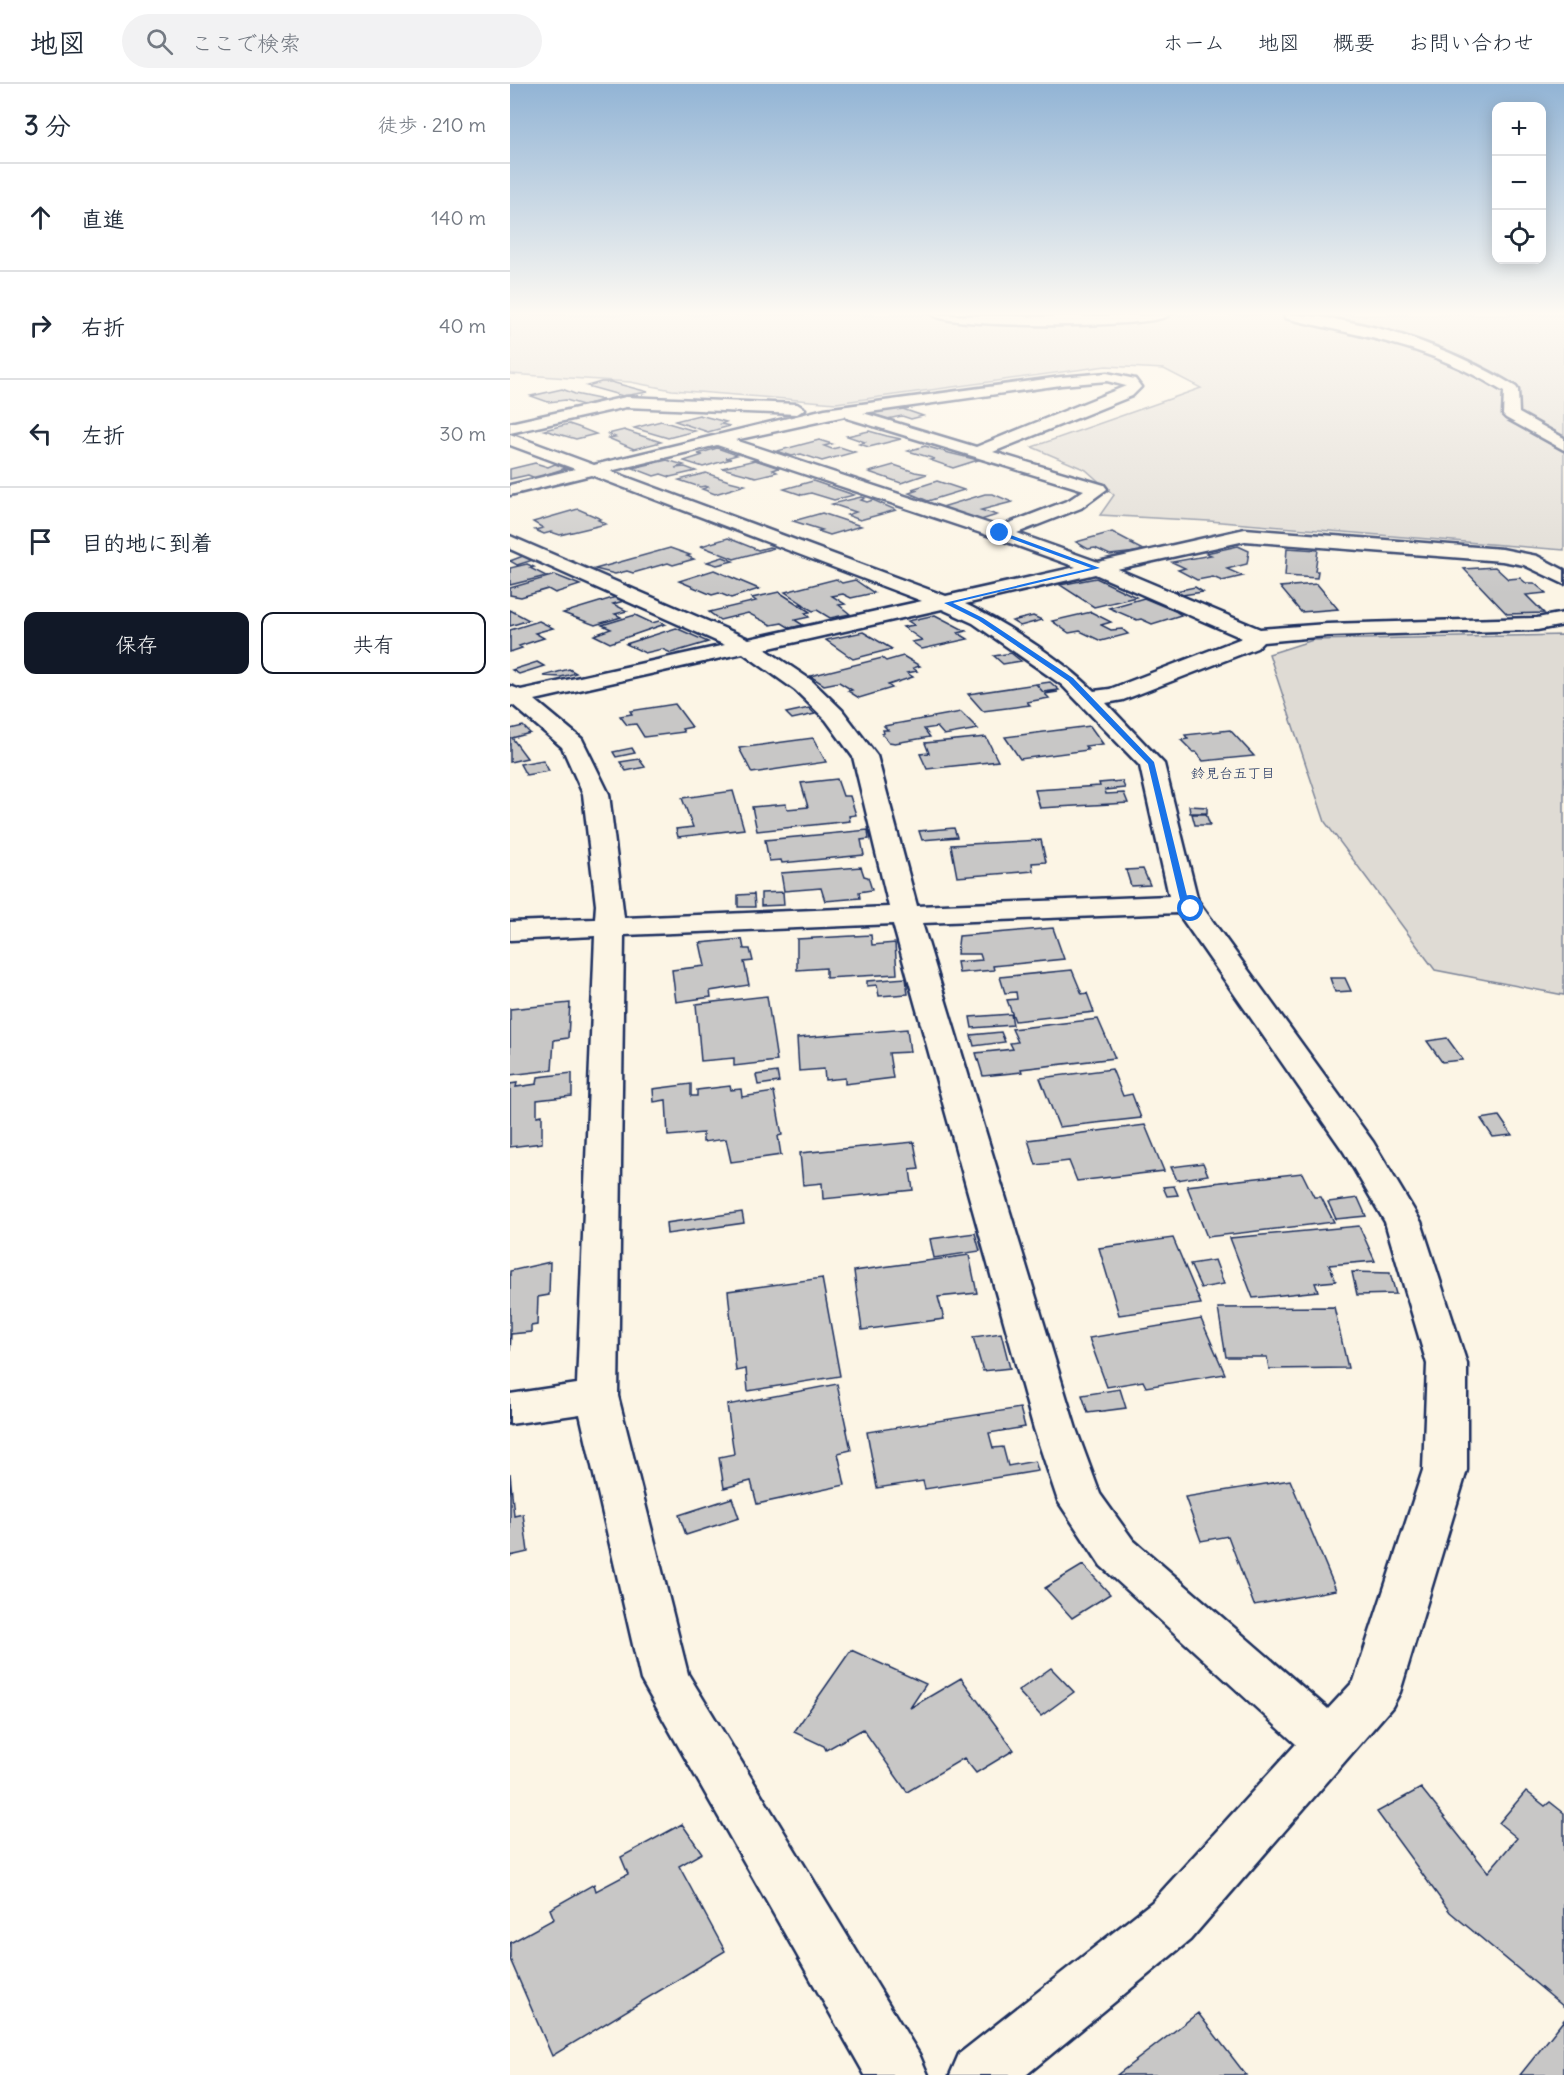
<!DOCTYPE html>
<html lang="ja">
<head>
<meta charset="utf-8">
<style>
	body { margin:0; font-family:Delius,"Klee One",sans-serif; background:#f2f2f3; color:#1f2937 }
	.controls { position:absolute; right:18px; top:18px; display:grid; overflow:hidden; border-radius:12px; box-shadow:0 3px 15px #0003 }
	.controls button { width:54px; height:54px; display:grid; place-items:center; padding:0; border:0; border-bottom:2px solid #e0e1e3; background:#fff; color:#1f2937; font:30px sans-serif }
	.stop { position:absolute; width:18px; height:18px; margin:-14px; border:4px solid #1a73e8; border-radius:50%; background:#fff }
	.stop.end { background:#1a73e8; border-color:#fff; box-shadow:0 2px 6px #0008 }
	.list { margin:0; padding:0; list-style:none }
	h2 { display:flex; justify-content:space-between; align-items:center; height:78px; margin:0; padding:0 24px; font-size:26px }
	h2 small { font-size:20px; font-weight:400; color:#747a83 }
	.list li { display:grid; grid-template-columns:39px 1fr auto; gap:18px; align-items:center; box-sizing:border-box; height:108px; padding:0 24px; border-top:2px solid #e0e1e3 }
	.list b { display:block; font-size:22px; white-space:nowrap }
	.list em { font-size:20px; font-style:normal; color:#747a83 }
	.actions { display:flex; gap:12px; padding:18px 24px }
	.actions a { flex:1; padding:14px 0; border:2px solid #111827; border-radius:12px; text-align:center; font-size:21px; color:#111827 }
	.actions .main { background:#111827; color:#fff }
	.icon { flex:none; width:33px; height:33px; fill:none; stroke:currentColor; stroke-width:2; stroke-linecap:round; stroke-linejoin:round }
	.map { position:relative; flex:none; width:1054px; height:1991px; overflow:hidden }
	header { display:flex; align-items:center; gap:36px; box-sizing:border-box; height:84px; padding:0 30px; background:#fff; border-bottom:2px solid #e0e1e3 }
	header strong { font-size:28px }
	nav { display:flex; gap:33px; margin-inline-start:auto; font-size:21px }
	.search { width:420px; height:54px; background:#f2f2f3; display:flex; align-items:center; gap:15px; box-sizing:border-box; padding:0 21px; border-radius:33px; color:#747a83; font-size:22px }
	main { display:flex }
	aside { flex:1; background:#fff }
	.map>svg:first-child { display:block }
	.green { fill:#dfdbd4; stroke:#7d8599; stroke-width:1.5 }
	.building { fill:#c8c7c6; stroke:#1b2f5e; stroke-width:1.5 }
	.lines { fill:none; stroke-linecap:round; stroke-linejoin:round }
	.minor-casing { stroke:#1b2f5e; stroke-width:5 }
	.minor { fill:#fcf5e5; fill-rule:evenodd }
	.route { fill:#1a73e8 }
	.labels { text-anchor:middle; stroke-width:6; stroke-linejoin:round; paint-order:stroke }
	.far-neighbourhood-label { font-size:14px; fill:#1b2f5e; stroke:#fcf5e5 }
</style>
</head>
<body>
<header>
<strong>地図</strong>
<div class="search"><svg class="icon" aria-label="search" viewBox="0 0 24 24"><circle cx="10" cy="10" r="6"/><path d="M15 15l6 6"/></svg>ここで検索</div>
<nav><a>ホーム</a><a>地図</a><a>概要</a><a>お問い合わせ</a></nav>
</header>
<main>
<aside>
<h2>3 分<small>徒歩 · 210 m</small></h2>
<ul class="list">
<li><svg class="icon" aria-label="ahead" viewBox="0 0 24 24"><path d="M12 20V5M6 11l6-6 6 6"/></svg><div><b>直進</b></div><em>140 m</em></li>
<li><svg class="icon" aria-label="right" viewBox="0 0 24 24"><path d="M7 20v-9h11M14 6l5 5-5 5"/></svg><div><b>右折</b></div><em>40 m</em></li>
<li><svg class="icon" aria-label="left" viewBox="0 0 24 24"><path d="M17 20v-9H6M10 6l-5 5 5 5"/></svg><div><b>左折</b></div><em>30 m</em></li>
<li><svg class="icon" aria-label="arrive" viewBox="0 0 24 24"><path d="M6 21V4h12l-3 4 3 4H6"/></svg><div><b>目的地に到着</b></div></li>
</ul>
<div class="actions"><a class="main">保存</a><a>共有</a></div>
</aside>
<div class="map">
<svg width="1054" height="1991" viewBox="0 0 1054 1991">
	<rect width="100%" height="100%" fill="#fcf5e5"/>
	<filter id="ink" filterUnits="userSpaceOnUse"><feTurbulence type="fractalNoise" baseFrequency=".0167" numOctaves="2"/><feDisplacementMap in="SourceGraphic" scale="12" xChannelSelector="R" yChannelSelector="G"/><feConvolveMatrix kernelMatrix="1 2 1 2 8 2 1 2 1" color-interpolation-filters="sRGB"/></filter>
	<g filter="url(#ink)">
		<path class="green" d="M 0,231 L 1054,231 L 1054,466 L 699,437 L 590,431 L 604,411 L 576,386 L 522,363 L 691,304 L 654,285 L 596,282 L 326,319 L 162,306 L 120,298 L 0,290 Z
			M 1054,551 L 1054,911 L 925,886 L 815,738 L 759,570 L 803,556 Z"/>
		<path class="building" d="M 91,298 L 101,298 L 138,308 L 113,312 L 77,302 Z
			M 52,305 L 65,310 L 94,316 L 73,321 L 56,316 L 38,318 L 21,312 Z
			M 384,322 L 413,332 L 401,335 L 392,332 L 377,335 L 356,328 Z
			M 189,331 L 216,338 L 211,340 L 220,342 L 198,348 L 165,337 Z
			M 151,337 L 185,347 L 158,354 L 124,344 Z
			M 59,340 L 68,343 L 86,350 L 66,355 L 34,346 Z
			M 114,346 L 120,348 L 151,358 L 124,365 L 98,354 L 105,353 L 98,350 Z
			M 359,347 L 377,352 L 391,355 L 359,363 L 349,360 L 355,358 L 337,352 Z
			M 309,356 L 322,360 L 314,362 L 322,365 L 330,363 L 345,368 L 312,377 L 291,370 L 282,372 L 267,367 Z
			M 415,362 L 439,369 L 468,376 L 443,384 L 420,376 L 425,375 L 398,367 Z
			M 207,364 L 227,371 L 216,374 L 221,375 L 193,383 L 174,377 L 193,371 L 188,370 Z
			M 157,376 L 174,381 L 165,384 L 175,383 L 186,387 L 160,393 L 151,390 L 144,392 L 123,384 Z
			M 245,376 L 269,384 L 263,386 L 267,388 L 246,393 L 212,384 Z
			M 25,379 L 38,383 L 45,380 L 56,384 L 25,394 L 18,391 L 0,395 L 0,385 Z
			M 384,381 L 405,388 L 417,390 L 391,399 L 359,388 Z
			M 196,389 L 219,397 L 235,401 L 205,410 L 192,405 L 198,403 L 195,402 L 190,403 L 169,396 Z
			M 303,397 L 344,411 L 324,416 L 301,409 L 292,411 L 274,405 Z
			M 427,397 L 454,406 L 418,417 L 399,409 L 408,406 L 402,405 Z
			M 475,410 L 483,410 L 502,418 L 471,426 L 487,431 L 471,436 L 432,423 Z
			M 351,413 L 355,414 L 351,416 L 357,418 L 363,416 L 386,426 L 350,436 L 337,431 L 346,428 L 322,420 Z
			M 68,425 L 91,435 L 88,436 L 96,440 L 50,451 L 41,448 L 34,450 L 25,446 L 33,444 L 23,438 Z
			M 312,429 L 351,442 L 320,451 L 308,447 L 312,446 L 283,437 Z
			M 602,448 L 623,459 L 621,460 L 635,467 L 600,471 L 585,464 L 578,465 L 566,458 Z
			M 218,454 L 248,466 L 259,463 L 264,464 L 224,475 L 191,462 Z
			M 728,462 L 739,467 L 737,480 L 717,485 L 733,492 L 712,497 L 703,493 L 687,496 L 668,486 L 675,484 L 662,478 L 701,471 L 696,469 Z
			M 160,464 L 180,471 L 177,472 L 184,475 L 163,481 L 158,479 L 123,489 L 117,487 L 105,490 L 85,485 Z
			M 777,464 L 808,466 L 805,487 L 808,487 L 807,494 L 775,492 Z
			M 13,472 L 23,476 L 7,481 L 0,477 Z
			M 213,473 L 223,477 L 207,481 L 197,478 Z
			M 17,480 L 24,483 L 20,484 L 36,492 L 0,501 L 0,484 Z
			M 985,483 L 998,495 L 1010,494 L 1016,499 L 1024,499 L 1036,509 L 1016,511 L 1034,529 L 997,530 L 954,485 Z
			M 204,486 L 249,505 L 221,514 L 209,509 L 202,511 L 169,497 Z
			M 45,491 L 70,501 L 45,509 L 38,505 L 11,513 L 0,511 L 0,504 Z
			M 586,494 L 626,513 L 584,523 L 550,501 Z
			M 326,495 L 332,499 L 345,496 L 364,509 L 341,514 L 333,510 L 322,512 L 335,520 L 329,521 L 340,530 L 320,534 L 307,526 L 303,527 L 291,520 L 293,520 L 275,508 Z
			M 807,500 L 828,525 L 791,528 L 770,503 Z
			M 685,503 L 693,508 L 672,511 L 665,507 Z
			M 269,508 L 300,528 L 295,529 L 299,533 L 285,536 L 293,541 L 280,544 L 272,539 L 261,541 L 238,529 L 210,536 L 199,528 L 246,517 L 242,514 Z
			M 106,513 L 114,517 L 103,520 L 117,527 L 105,530 L 111,533 L 85,541 L 53,529 Z
			M 634,514 L 665,527 L 671,531 L 642,540 L 631,535 L 627,536 L 599,524 Z
			M 0,526 L 19,536 L 0,542 Z
			M 581,528 L 601,538 L 591,541 L 601,546 L 612,545 L 618,550 L 591,557 L 570,547 L 559,549 L 542,537 Z
			M 125,531 L 142,539 L 149,537 L 155,540 L 100,559 L 84,551 L 101,545 L 92,541 Z
			M 425,531 L 456,547 L 448,549 L 458,555 L 412,565 L 402,558 L 412,556 L 393,543 L 404,541 L 398,537 Z
			M 523,532 L 532,536 L 510,542 L 502,537 Z
			M 29,537 L 43,544 L 25,549 L 34,554 L 9,562 L 12,564 L 0,568 L 0,546 Z
			M 166,544 L 198,558 L 161,569 L 152,565 L 135,569 L 116,560 Z
			M 353,548 L 382,565 L 343,575 L 316,556 Z
			M 501,569 L 511,577 L 493,580 L 484,572 Z
			M 393,572 L 410,582 L 403,584 L 407,587 L 397,589 L 403,593 L 378,601 L 382,604 L 349,614 L 338,607 L 342,606 L 329,598 L 314,601 L 300,592 L 372,574 L 376,577 Z
			M 27,578 L 34,582 L 9,590 L 2,586 Z
			M 59,585 L 66,589 L 51,593 L 33,592 Z
			M 540,598 L 549,606 L 533,608 L 526,600 Z
			M 526,600 L 533,608 L 548,608 L 535,610 L 539,614 L 517,618 L 520,621 L 473,627 L 458,610 Z
			M 165,620 L 182,643 L 172,645 L 174,648 L 134,653 L 126,640 L 117,641 L 110,632 L 122,630 L 120,627 Z
			M 299,624 L 305,630 L 282,635 L 276,629 Z
			M 451,628 L 468,645 L 434,651 L 427,643 L 414,645 L 420,653 L 385,659 L 379,658 L 372,650 L 374,649 L 373,646 L 378,646 L 374,642 Z
			M 13,642 L 20,649 L 2,654 L 17,674 L 0,678 L 0,645 Z
			M 580,642 L 593,660 L 575,662 L 578,666 L 510,675 L 495,653 Z
			M 720,646 L 744,672 L 693,677 L 686,668 L 683,668 L 671,656 L 678,655 L 675,651 Z
			M 476,653 L 488,677 L 417,685 L 410,670 L 419,669 L 415,659 Z
			M 303,654 L 316,678 L 242,689 L 229,664 Z
			M 122,664 L 125,669 L 106,673 L 103,668 Z
			M 129,675 L 135,683 L 116,687 L 110,678 Z
			M 33,676 L 39,687 L 16,691 L 10,680 Z
			M 327,695 L 333,712 L 340,712 L 346,731 L 339,732 L 340,737 L 247,747 L 242,723 L 276,720 L 277,725 L 298,723 L 291,699 Z
			M 612,697 L 615,704 L 595,706 L 596,710 L 614,709 L 618,719 L 530,724 L 525,706 L 590,702 L 589,699 Z
			M 223,707 L 234,745 L 168,753 L 166,745 L 183,743 L 172,714 Z
			M 679,722 L 697,723 L 697,729 L 680,729 Z
			M 682,730 L 696,730 L 700,741 L 685,741 Z
			M 444,744 L 447,753 L 412,756 L 409,747 Z
			M 358,746 L 359,755 L 351,756 L 354,771 L 272,779 L 271,776 L 259,777 L 255,756 Z
			M 531,756 L 536,778 L 522,779 L 523,787 L 447,793 L 441,761 Z
			M 351,783 L 354,792 L 358,793 L 362,806 L 349,808 L 350,814 L 315,817 L 311,804 L 274,807 L 271,789 Z
			M 633,785 L 640,801 L 621,802 L 616,786 Z
			M 273,808 L 274,821 L 251,822 L 251,809 Z
			M 244,810 L 245,823 L 228,823 L 228,811 Z
			M 543,844 L 554,875 L 483,882 L 484,886 L 449,889 L 447,878 L 472,876 L 470,870 L 447,870 L 449,852 Z
			M 361,851 L 362,861 L 385,859 L 387,890 L 316,894 L 316,884 L 287,886 L 287,855 Z
			M 232,855 L 234,865 L 240,865 L 243,877 L 234,878 L 239,901 L 200,907 L 201,913 L 166,918 L 162,886 L 195,882 L 190,859 Z
			M 562,886 L 572,910 L 577,909 L 584,928 L 505,937 L 497,916 L 507,915 L 506,908 L 495,909 L 490,893 Z
			M 396,894 L 398,910 L 369,912 L 367,901 L 357,902 L 357,897 Z
			M 820,894 L 835,894 L 841,907 L 825,908 Z
			M 257,912 L 267,977 L 224,982 L 224,974 L 191,977 L 186,920 Z
			M 60,919 L 58,954 L 44,956 L 42,986 L 0,991 L 0,925 Z
			M 501,930 L 503,941 L 462,944 L 460,933 Z
			M 588,935 L 605,974 L 511,985 L 512,988 L 473,992 L 466,969 L 503,965 L 500,959 L 508,958 L 502,945 Z
			M 397,945 L 400,968 L 379,969 L 383,994 L 335,1000 L 335,994 L 315,996 L 314,985 L 289,987 L 287,954 Z
			M 491,948 L 495,958 L 464,962 L 461,951 Z
			M 937,954 L 953,976 L 932,978 L 917,957 Z
			M 602,985 L 613,1012 L 622,1010 L 631,1034 L 549,1043 L 530,994 Z
			M 267,988 L 269,998 L 248,1001 L 246,991 Z
			M 62,989 L 62,1012 L 27,1016 L 27,1032 L 32,1031 L 32,1059 L 0,1063 L 0,1000 L 7,999 L 6,1003 L 27,1000 L 28,993 Z
			M 181,1000 L 181,1012 L 187,1012 L 187,1006 L 220,1002 L 221,1006 L 231,1005 L 232,1013 L 264,1008 L 272,1051 L 268,1052 L 271,1071 L 221,1078 L 216,1055 L 193,1058 L 193,1049 L 158,1052 L 156,1016 L 144,1018 L 143,1005 Z
			M 989,1032 L 1002,1051 L 983,1053 L 971,1035 Z
			M 635,1041 L 654,1087 L 567,1097 L 559,1077 L 526,1081 L 518,1056 Z
			M 404,1058 L 409,1085 L 400,1086 L 403,1106 L 313,1115 L 312,1099 L 293,1101 L 290,1069 Z
			M 693,1079 L 698,1091 L 667,1096 L 661,1083 Z
			M 792,1089 L 804,1113 L 811,1113 L 824,1138 L 697,1153 L 677,1102 Z
			M 664,1102 L 668,1111 L 657,1112 L 653,1103 Z
			M 848,1114 L 856,1132 L 826,1135 L 818,1118 Z
			M 232,1128 L 234,1139 L 157,1150 L 156,1139 Z
			M 849,1142 L 865,1177 L 819,1181 L 826,1197 L 805,1199 L 808,1207 L 743,1214 L 720,1154 Z
			M 465,1149 L 470,1167 L 424,1174 L 420,1155 Z
			M 663,1154 L 691,1220 L 609,1231 L 589,1164 Z
			M 459,1171 L 467,1209 L 428,1213 L 434,1235 L 352,1246 L 344,1187 Z
			M 705,1176 L 714,1200 L 691,1204 L 680,1180 Z
			M 40,1178 L 39,1211 L 28,1213 L 27,1241 L 21,1242 L 21,1248 L 1,1250 L 0,1270 L 0,1187 Z
			M 842,1188 L 880,1189 L 886,1210 L 847,1211 Z
			M 312,1194 L 330,1292 L 238,1307 L 236,1285 L 226,1287 L 218,1207 Z
			M 824,1223 L 838,1284 L 759,1285 L 757,1273 L 716,1273 L 708,1224 Z
			M 691,1235 L 715,1290 L 636,1303 L 633,1297 L 597,1303 L 579,1254 Z
			M 491,1249 L 500,1284 L 473,1287 L 463,1253 Z
			M 327,1300 L 341,1366 L 328,1369 L 335,1401 L 247,1420 L 241,1397 L 214,1404 L 209,1373 L 224,1370 L 217,1321 Z
			M 610,1305 L 616,1324 L 578,1329 L 572,1311 Z
			M 510,1324 L 515,1343 L 479,1349 L 483,1364 L 493,1363 L 498,1382 L 525,1377 L 528,1387 L 415,1405 L 413,1397 L 367,1404 L 357,1348 Z
			M 0,1389 L 4,1432 L 13,1430 L 18,1468 L 0,1472 Z
			M 780,1396 L 826,1506 L 744,1521 L 718,1452 L 691,1457 L 675,1413 Z
			M 222,1414 L 229,1434 L 176,1451 L 169,1431 Z
			M 573,1481 L 600,1510 L 562,1534 L 535,1504 Z
			M 341,1566 L 416,1600 L 400,1624 L 451,1594 L 504,1666 L 466,1689 L 454,1674 L 397,1708 L 353,1645 L 316,1666 L 314,1662 L 284,1648 Z
			M 541,1584 L 564,1608 L 531,1632 L 508,1607 Z
			M 911,1704 L 978,1788 L 1007,1754 L 989,1739 L 1016,1707 L 1035,1722 L 1040,1718 L 1054,1729 L 1054,1923 L 940,1828 L 867,1728 Z
			M 172,1740 L 192,1769 L 169,1782 L 215,1867 L 42,1972 L 0,1875 L 0,1859 L 44,1835 L 40,1825 L 84,1800 L 86,1807 L 118,1790 L 111,1773 Z
			M 688,1929 L 736,1991 L 607,1991 Z
			M 1054,1936 L 1054,1991 L 1010,1991 Z"/>
		<g class="lines">
			<defs>
				<path id="minor" d="M 423,231 L 541,233 L 659,231 C 645,245 436,244 423,231 Z
					M 774,231 C 850,231 941,263 1006,303 L 1008,306 L 1009,329 L 1054,354 L 1054,366 L 996,334 L 993,331 L 994,308 C 919,261 858,254 775,234 Z
					M 597,289 L 625,295 L 631,303 L 622,312 L 483,368 L 594,401 L 597,405 L 571,424 L 507,449 L 588,478 L 735,445 L 992,465 L 1027,472 L 1054,486 L 1054,500 L 1014,481 L 992,477 L 735,457 L 607,485 L 750,545 L 817,540 L 1027,534 L 1054,529 L 1054,541 L 1027,546 L 817,552 L 753,558 L 747,564 L 613,616 L 596,619 L 654,680 L 688,817 L 863,1058 L 911,1138 L 957,1280 L 957,1386 L 890,1608 L 882,1623 L 680,1856 L 516,1991 L 440,1991 L 449,1970 L 642,1818 L 786,1660 L 591,1482 L 548,1417 L 524,1345 L 383,840 L 114,851 L 108,1312 L 178,1590 L 409,1970 L 418,1991 L 355,1991 L 131,1596 L 70,1330 L 0,1340 L 0,1310 L 67,1300 L 85,852 L 0,856 L 0,838 L 85,835 L 86,821 L 73,710 L 52,663 L 3,621 L 0,622 L 0,602 L 11,606 L 215,561 L 0,465 L 0,452 L 239,555 L 412,517 L 81,391 L 0,411 L 0,401 L 65,385 L 0,361 L 0,350 L 84,381 L 315,325 L 551,293 ZM 597,297 L 616,302 L 466,363 L 353,329 L 551,301 ZM 335,332 L 337,334 L 574,406 L 559,416 L 489,443 L 225,356 ZM 207,361 L 483,453 L 566,483 L 436,512 L 100,387 ZM 585,490 L 732,554 L 600,605 L 584,607 C 553,576 495,539 455,520 ZM 432,525 L 463,539 L 552,601 L 630,682 L 659,812 L 407,822 L 367,672 L 332,626 L 301,596 L 255,565 ZM 233,569 L 285,606 L 316,636 L 343,673 L 379,823 L 114,834 L 99,710 L 72,655 L 25,616 ZM 668,829 L 834,1068 L 875,1138 L 917,1280 L 913,1386 L 844,1597 L 818,1625 L 623,1456 L 590,1410 L 566,1345 L 412,839 Z
					M 116,313 L 287,320 L 295,325 L 287,330 L 116,323 L 0,349 L 0,339 Z"/>
			</defs>
			<use href="#minor" class="minor-casing"/>
			<use href="#minor" class="minor"/>
		</g>
	</g>
	<linearGradient id="sky" x2="0" y2="1"><stop stop-color="#92b4d5"/><stop offset="0.45" stop-color="#fefaf3"/><stop offset="1" stop-color="#fefaf3" stop-opacity="0"/></linearGradient>
	<rect width="1054" height="510" fill="url(#sky)"/>
	<path class="route" d="M 490,447 L 590,484 L 443,519 L 473,534 L 563,594 L 644,678 L 679,820 L 685,825 L 684,827 L 678,827 L 671,820 L 638,680 L 558,597 L 468,536 L 434,519 L 581,484 L 488,450 Z"/>
	<g class="labels">
		<g class="far-neighbourhood-label">
			<text x="723" y="694">鈴見台五丁目</text>
		</g>
	</g>
</svg>
<div class="controls">
<button>+</button>
<button>−</button>
<button><svg class="icon" aria-label="locate" viewBox="0 0 24 24"><circle cx="12" cy="12" r="6"/><path d="M12 2v4M12 18v4M2 12h4M18 12h4"/></svg></button>
</div>
<div class="stop" style="left:681px;top:825px"></div>
<div class="stop end" style="left:490px;top:449px"></div>
</div>
</main>
</body>
</html>
